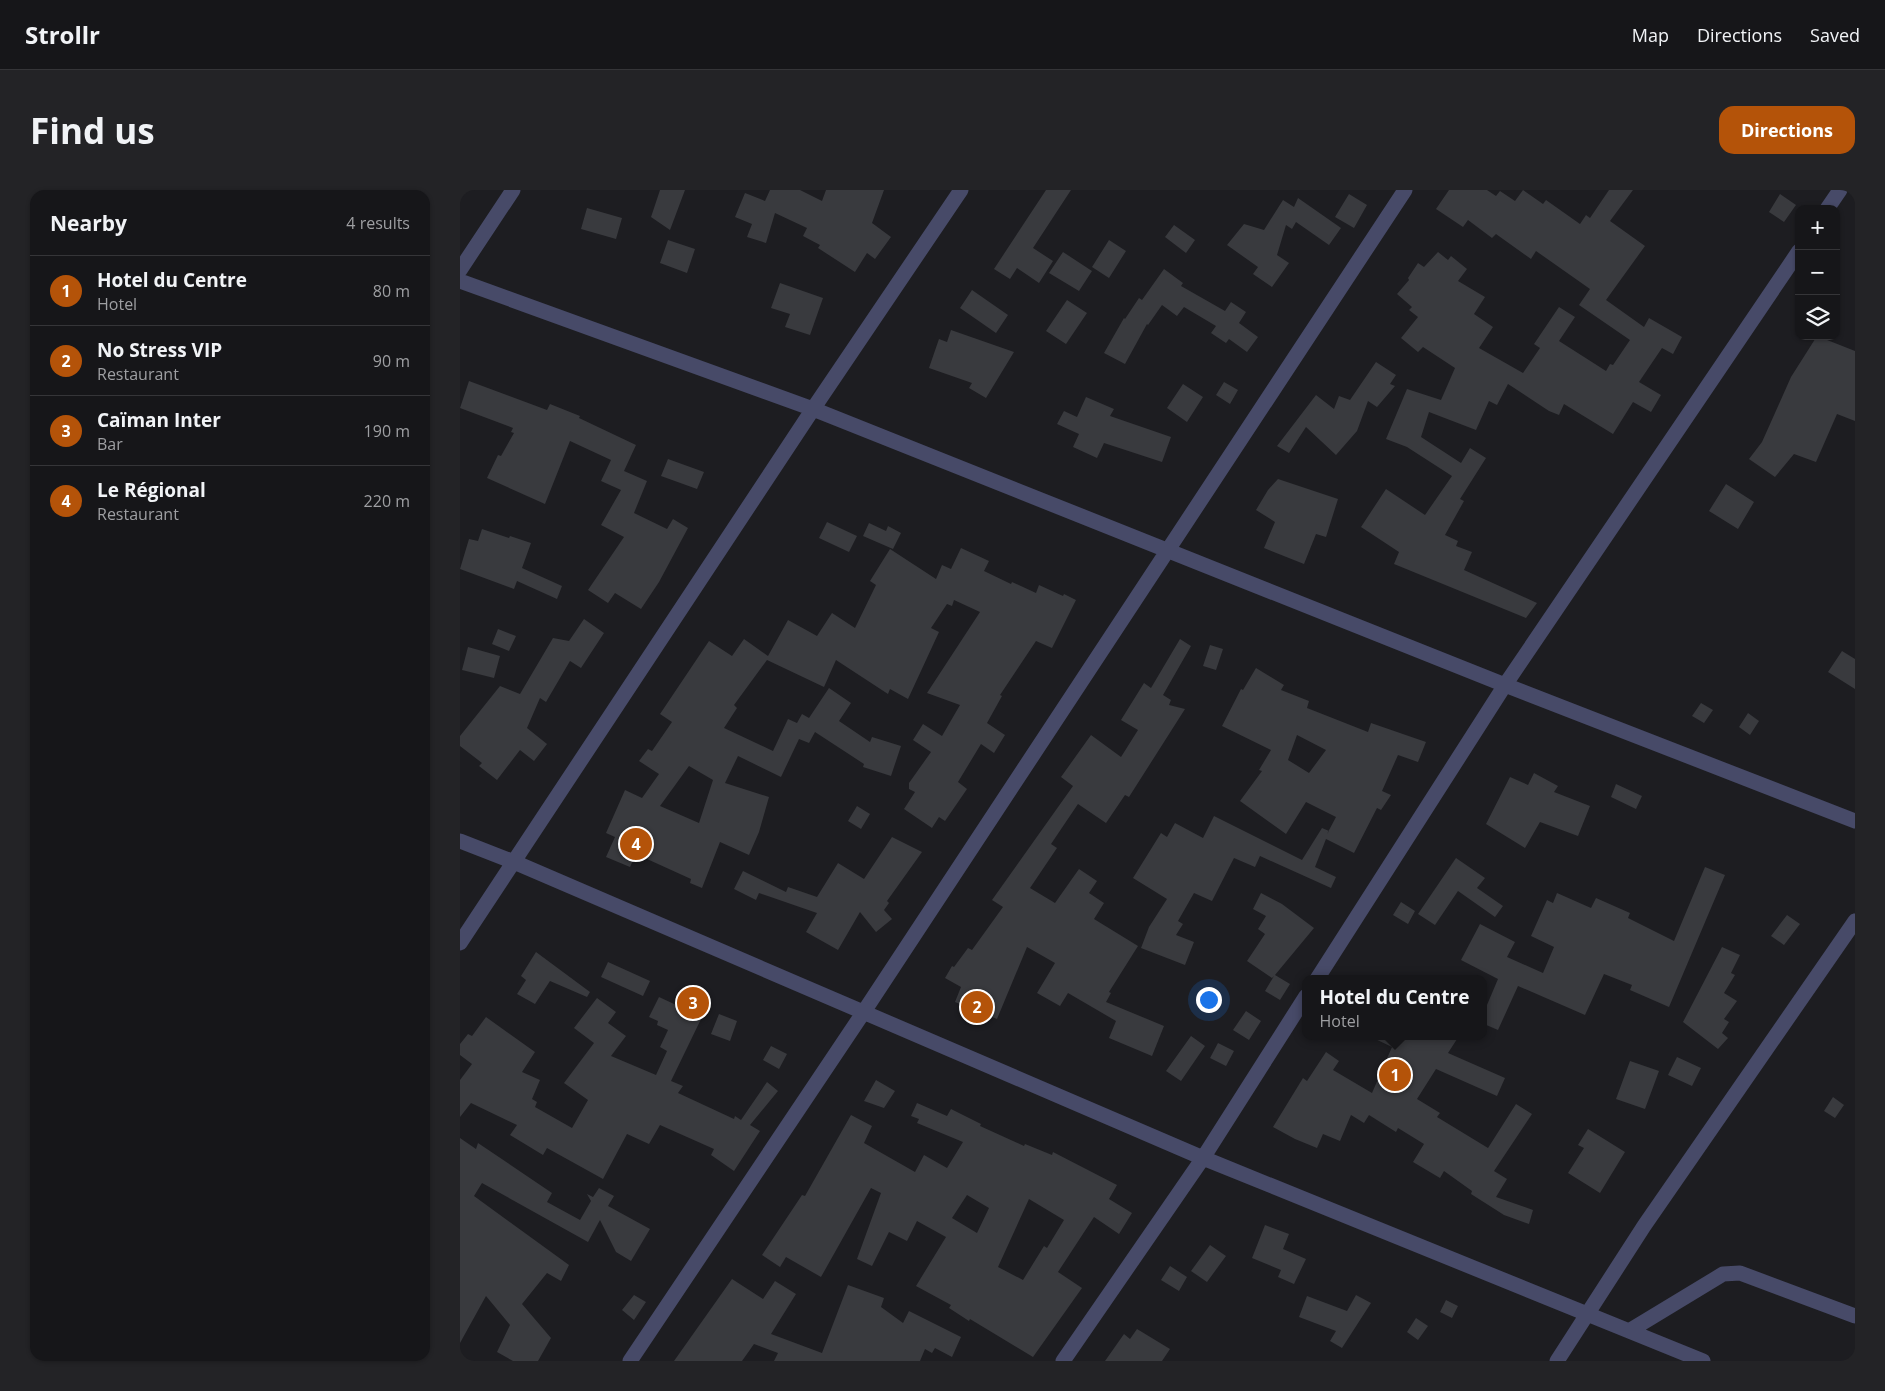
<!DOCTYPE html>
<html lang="en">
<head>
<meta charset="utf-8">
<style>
	body { margin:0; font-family:"Open Sans",sans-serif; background:#232326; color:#f1f3f6 }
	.controls { position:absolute; right:15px; top:15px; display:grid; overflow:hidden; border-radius:10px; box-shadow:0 1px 4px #0004 }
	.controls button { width:45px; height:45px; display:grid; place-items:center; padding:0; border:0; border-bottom:1px solid #353538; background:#161619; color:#f1f3f6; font:25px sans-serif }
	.you { position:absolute; left:748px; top:809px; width:18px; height:18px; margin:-12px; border:4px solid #fff; border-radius:50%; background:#1a73e8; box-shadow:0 0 0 8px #1a73e833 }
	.badge { display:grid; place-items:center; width:32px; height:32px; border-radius:50%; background:#b45309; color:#fff; font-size:16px; font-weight:700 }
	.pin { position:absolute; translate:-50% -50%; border:2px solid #fff; box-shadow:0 1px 5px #0006 }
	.popup { position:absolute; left:842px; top:785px; width:185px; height:65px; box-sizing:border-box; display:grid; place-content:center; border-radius:10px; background:#161619; filter:drop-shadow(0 1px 4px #0005); font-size:16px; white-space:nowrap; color:#9e9fa2 }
	.popup b { font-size:19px; color:#f1f3f6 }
	.popup::after { content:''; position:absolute; left:50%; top:100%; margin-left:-10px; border:10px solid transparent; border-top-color:#161619 }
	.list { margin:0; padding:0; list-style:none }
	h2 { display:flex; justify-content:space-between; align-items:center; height:65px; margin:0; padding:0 20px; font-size:21px }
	h2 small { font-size:16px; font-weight:400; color:#9e9fa2 }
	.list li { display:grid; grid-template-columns:32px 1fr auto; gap:15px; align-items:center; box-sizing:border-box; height:70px; padding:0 20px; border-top:1px solid #353538 }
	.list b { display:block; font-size:19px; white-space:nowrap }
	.list p { margin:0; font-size:16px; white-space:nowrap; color:#9e9fa2 }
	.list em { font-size:16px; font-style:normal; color:#9e9fa2 }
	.icon { flex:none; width:28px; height:28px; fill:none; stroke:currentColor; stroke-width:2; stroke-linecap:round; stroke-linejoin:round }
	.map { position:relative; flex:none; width:1395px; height:1171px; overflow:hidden; border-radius:15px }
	header { display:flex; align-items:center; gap:30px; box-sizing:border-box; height:70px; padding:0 25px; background:#161619; border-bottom:1px solid #353538 }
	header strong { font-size:24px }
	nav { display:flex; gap:28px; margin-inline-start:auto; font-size:18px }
	.intro { display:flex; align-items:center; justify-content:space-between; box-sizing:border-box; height:120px; padding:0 30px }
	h1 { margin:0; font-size:35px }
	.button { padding:12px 22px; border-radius:15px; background:#b45309; color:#fff; font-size:18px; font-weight:700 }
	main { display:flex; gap:30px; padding:0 30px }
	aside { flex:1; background:#161619; border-radius:15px; box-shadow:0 1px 4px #0004 }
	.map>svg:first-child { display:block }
	.building { fill:#393a3e; fill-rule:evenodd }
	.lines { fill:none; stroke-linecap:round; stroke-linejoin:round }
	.minor { stroke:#474a68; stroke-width:15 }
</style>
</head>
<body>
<header>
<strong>Strollr</strong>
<nav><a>Map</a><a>Directions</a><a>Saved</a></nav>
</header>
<div class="intro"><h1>Find us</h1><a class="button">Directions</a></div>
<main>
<aside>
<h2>Nearby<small>4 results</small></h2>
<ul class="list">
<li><span class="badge">1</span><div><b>Hotel du Centre</b><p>Hotel</p></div><em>80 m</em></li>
<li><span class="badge">2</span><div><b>No Stress VIP</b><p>Restaurant</p></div><em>90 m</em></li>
<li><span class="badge">3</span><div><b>Caïman Inter</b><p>Bar</p></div><em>190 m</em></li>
<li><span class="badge">4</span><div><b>Le Régional</b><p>Restaurant</p></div><em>220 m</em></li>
</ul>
</aside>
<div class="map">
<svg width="1395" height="1171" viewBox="0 0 1395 1171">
	<rect width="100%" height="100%" fill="#1d1d21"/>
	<path class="building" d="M 200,0 L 225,0 L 210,40 L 191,27 Z
		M 310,0 L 340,0 L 362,11 L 366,0 L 424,0 L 412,33 L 431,47 L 415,69 L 407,63 L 395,82 L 358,58 L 360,55 L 343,46 L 347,38 L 315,23 L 306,53 L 287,47 L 292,34 L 275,27 L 285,3 L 305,11 Z
		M 586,0 L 611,0 L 573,58 L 593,71 L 579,93 L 557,78 L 550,89 L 534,79 Z
		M 989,0 L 1027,0 L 1036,6 L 1040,1 L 1055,11 L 1063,0 L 1083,14 L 1086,10 L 1120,34 L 1126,25 L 1130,28 L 1149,0 L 1173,0 L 1150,31 L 1185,56 L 1146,110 L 1184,137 L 1189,128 L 1222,147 L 1213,164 L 1202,158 L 1179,192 L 1201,205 L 1191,222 L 1173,212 L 1153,244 L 1104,214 L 1099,225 L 1089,221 L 1048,194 L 1037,215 L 1029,211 L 1016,240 L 969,222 L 961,247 L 1001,273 L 1010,258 L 1026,268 L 1000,309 L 1004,311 L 985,345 L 998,351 L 996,356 L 1012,362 L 1004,380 L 1077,413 L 1066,428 L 934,374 L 939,362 L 901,337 L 926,299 L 965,325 L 992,286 L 947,257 L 926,249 L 947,199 L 981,210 L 995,178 L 963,157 L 958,162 L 941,148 L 958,127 L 949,120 L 952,117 L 937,104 L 949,90 L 948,88 L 958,73 L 964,77 L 978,62 L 988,70 L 991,66 L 1007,79 L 998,91 L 1025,107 L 1014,124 L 1033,137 L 1019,158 L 1063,183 L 1080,158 L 1074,154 L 1099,117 L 1115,127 L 1099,151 L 1146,181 L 1150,174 L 1153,175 L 1170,150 L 1119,115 L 1130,99 L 1076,61 L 1071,69 L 1036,44 L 1032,48 L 1008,30 L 1003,37 L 976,19 Z
		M 889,4 L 907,15 L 894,38 L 875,27 Z
		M 1320,4 L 1336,15 L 1324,32 L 1309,22 Z
		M 838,8 L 881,38 L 869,55 L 836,32 L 832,39 L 826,35 L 817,65 L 829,73 L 812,97 L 793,84 L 798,77 L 767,55 L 784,34 L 804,40 L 823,10 L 834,17 Z
		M 127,18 L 162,28 L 156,49 L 121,39 Z
		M 714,35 L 735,50 L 726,63 L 705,47 Z
		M 208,50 L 235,59 L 227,83 L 200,73 Z
		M 649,50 L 666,61 L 649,88 L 632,77 Z
		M 603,62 L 632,81 L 619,101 L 589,83 Z
		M 704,79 L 723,93 L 721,96 L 765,121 L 771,112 L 786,122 L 779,133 L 798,147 L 787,162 L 769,149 L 766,153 L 751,143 L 756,136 L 724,117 L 717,126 L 702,115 L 688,135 L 687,134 L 665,174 L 644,163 L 664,128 L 665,129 L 679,108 L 682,110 Z
		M 320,93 L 363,108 L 350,145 L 325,137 L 330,124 L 311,118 Z
		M 512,100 L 548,125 L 536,143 L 500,118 Z
		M 607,110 L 627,123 L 606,154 L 586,141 Z
		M 491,140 L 554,162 L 526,208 L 509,198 L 512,193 L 469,178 L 479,149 L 487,152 Z
		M 1357,146 L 1395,161 L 1395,231 L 1377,224 L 1356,272 L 1334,264 L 1315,287 L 1289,269 L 1302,252 L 1331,187 Z
		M 916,172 L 936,185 L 930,194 L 935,196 L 917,217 L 908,211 L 897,241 L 876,265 L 846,237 L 829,263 L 817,256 L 856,205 L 874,219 L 879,206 L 890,210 Z
		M 9,191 L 87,220 L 90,214 L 120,226 L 119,228 L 176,255 L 164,281 L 187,291 L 174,323 L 207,339 L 213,329 L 228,338 L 199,392 L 181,419 L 155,403 L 148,413 L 128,400 L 164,347 L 141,335 L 161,300 L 141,291 L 151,270 L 110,251 L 85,314 L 27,288 L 38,265 L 41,266 L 54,243 L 51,242 L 53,238 L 0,218 Z
		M 764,192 L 778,200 L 770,214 L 756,205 Z
		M 723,194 L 743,207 L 727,232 L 707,218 Z
		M 626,207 L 654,219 L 650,226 L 711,247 L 702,272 L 644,253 L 637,268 L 613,257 L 619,244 L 597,234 L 604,221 L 617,227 Z
		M 208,269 L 244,282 L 237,299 L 201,286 Z
		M 818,289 L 878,309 L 866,347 L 856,344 L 844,374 L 804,358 L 815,332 L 796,320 L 808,300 Z
		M 1266,294 L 1294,312 L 1278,339 L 1249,321 Z
		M 367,332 L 397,346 L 389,362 L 359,348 Z
		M 409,333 L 426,341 L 428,336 L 441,343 L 433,359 L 403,346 Z
		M 22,339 L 49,348 L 50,346 L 71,353 L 62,378 L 102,396 L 97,409 L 57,391 L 54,399 L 0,379 L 9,349 L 18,351 Z
		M 501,358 L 529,371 L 524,381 L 551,394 L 552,392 L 576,403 L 579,395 L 603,406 L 604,404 L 616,410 L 592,458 L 576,451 L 540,505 L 542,506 L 527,533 L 545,545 L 534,563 L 521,554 L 498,592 L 507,599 L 485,631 L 479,627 L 472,638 L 444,619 L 455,602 L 449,599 L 449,593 L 471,562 L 453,550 L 463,534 L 482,546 L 500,515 L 467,503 L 520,422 L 494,410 L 492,416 L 487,414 L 471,438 L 479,442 L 448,509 L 430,499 L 428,504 L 376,470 L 364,497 L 307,470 L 274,515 L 277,518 L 264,538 L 313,561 L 328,529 L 337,533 L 342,524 L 349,528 L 369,498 L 391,513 L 379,531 L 410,552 L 412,547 L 441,556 L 431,586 L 403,577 L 404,574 L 355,542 L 349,553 L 339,549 L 321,587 L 278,566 L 265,593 L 309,607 L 299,642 L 289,665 L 260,652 L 242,698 L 230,693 L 231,689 L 176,664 L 170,677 L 146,667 L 155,647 L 146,643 L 165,600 L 182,608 L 199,584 L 179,571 L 188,559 L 192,561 L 212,532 L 200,524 L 249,451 L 272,466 L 284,449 L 308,466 L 328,430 L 357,446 L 372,423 L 395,438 L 416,395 L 410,391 L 430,359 L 476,389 L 482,375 L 491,379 ZM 229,576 L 253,590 L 239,633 L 200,616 Z
		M 124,429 L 144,443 L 121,478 L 110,471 L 86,512 L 80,508 L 67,538 L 87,554 L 74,571 L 60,560 L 37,590 L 19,576 L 22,573 L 0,556 L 0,546 L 40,496 L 60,504 L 93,448 L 109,451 Z
		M 38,439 L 56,446 L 49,461 L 32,454 Z
		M 720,449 L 731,456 L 703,505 L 711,510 L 709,515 L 725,519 L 669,607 L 665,605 L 646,633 L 618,614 L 591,654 L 597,658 L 570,698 L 595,713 L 619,679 L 637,691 L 629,703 L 644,713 L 634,729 L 678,756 L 649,802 L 651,803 L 646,812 L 704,836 L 692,866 L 649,848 L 656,831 L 608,803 L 600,816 L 577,803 L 595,773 L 567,757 L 537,829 L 495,812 L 501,797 L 485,788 L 492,776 L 494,777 L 508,758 L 512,760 L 543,717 L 532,710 L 613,596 L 601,587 L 631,545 L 661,567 L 678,540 L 661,530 L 684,493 L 691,498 Z
		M 750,455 L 763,459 L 756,480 L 743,476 Z
		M 8,457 L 40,466 L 34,488 L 2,480 Z
		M 1382,461 L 1395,469 L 1395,499 L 1368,482 Z
		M 796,478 L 824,495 L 821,500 L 849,511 L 847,518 L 908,542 L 911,533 L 966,552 L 958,572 L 938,565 L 922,601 L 931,605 L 921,620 L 917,618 L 894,663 L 866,649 L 855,677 L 876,687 L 871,698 L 800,666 L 795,677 L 774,668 L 752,711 L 734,703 L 718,731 L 723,734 L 716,745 L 734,752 L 725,775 L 681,758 L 689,737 L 707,709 L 673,688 L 701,643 L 707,647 L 715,633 L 743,648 L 754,626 L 842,670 L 862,638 L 869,641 L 867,644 L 876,627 L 846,612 L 826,644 L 780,611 L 802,581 L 799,580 L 811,560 L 762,536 L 781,499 L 783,500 ZM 837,545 L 866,560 L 849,583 L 828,570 Z
		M 1241,513 L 1253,520 L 1244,533 L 1232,526 Z
		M 1288,523 L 1299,531 L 1290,545 L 1279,537 Z
		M 1074,583 L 1098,596 L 1094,602 L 1130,616 L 1118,646 L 1080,632 L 1065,658 L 1026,634 L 1050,587 L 1068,595 Z
		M 1156,594 L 1182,606 L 1176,619 L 1151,607 Z
		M 397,616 L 410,624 L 401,639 L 388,631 Z
		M 432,647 L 462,662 L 427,711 L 429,713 L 424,720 L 432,729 L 416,742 L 400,722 L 378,760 L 346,742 L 357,723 L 299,703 L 296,710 L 274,699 L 283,681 L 326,702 L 328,697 L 357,707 L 378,673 L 404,689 Z
		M 996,668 L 1025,688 L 1017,698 L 1043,716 L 1035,727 L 998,701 L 975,735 L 958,724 Z
		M 1245,677 L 1265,685 L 1209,817 L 1170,800 L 1172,795 L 1144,784 L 1125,825 L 1058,796 L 1038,840 L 1024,834 L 1024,822 L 1038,789 L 1001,770 L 1020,734 L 1055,752 L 1047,767 L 1083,783 L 1094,757 L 1071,746 L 1087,710 L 1093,713 L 1097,703 L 1131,718 L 1136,708 L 1170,723 L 1168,728 L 1214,751 Z
		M 801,703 L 822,714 L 854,738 L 815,785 L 830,794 L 820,810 L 805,801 L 814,786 L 812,788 L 787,771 L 805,744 L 798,739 L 806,726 L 793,719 Z
		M 941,712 L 955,721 L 948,734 L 933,725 Z
		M 1327,725 L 1340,734 L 1324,755 L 1311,746 Z
		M 1262,757 L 1280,765 L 1271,783 L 1275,785 L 1264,803 L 1277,811 L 1264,829 L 1269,832 L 1262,843 L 1268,848 L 1258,859 L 1223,832 Z
		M 76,762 L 130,802 L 127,807 L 90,791 L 75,814 L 57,804 L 66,790 L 61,786 Z
		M 148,772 L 190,791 L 183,806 L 141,787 Z
		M 199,807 L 242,827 L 211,891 L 223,896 L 218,903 L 274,929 L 275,926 L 281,930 L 307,892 L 318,901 L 290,935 L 300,941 L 274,981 L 251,965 L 254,959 L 200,935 L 189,954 L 167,944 L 143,989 L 87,958 L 83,965 L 50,945 L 57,935 L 11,913 L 0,927 L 0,890 L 12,874 L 0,865 L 0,854 L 8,844 L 12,846 L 26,827 L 75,862 L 62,882 L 80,890 L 72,909 L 77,912 L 75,917 L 112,938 L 128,910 L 104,893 L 134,853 L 114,838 L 137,808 L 156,822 L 148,833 L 166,846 L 151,866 L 196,885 L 207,861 L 200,857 L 208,840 L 197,835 L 198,831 L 189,827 Z
		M 786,821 L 801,831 L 789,850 L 773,840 Z
		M 259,824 L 277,831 L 270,851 L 251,844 Z
		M 731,846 L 745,856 L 721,891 L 706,881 Z
		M 909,846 L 999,846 L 988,863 L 1045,888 L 1037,906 L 976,879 L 957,909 L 980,923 L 977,927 L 1028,958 L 1056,914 L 1072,924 L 1034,981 L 1047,989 L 1036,1007 L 1073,1020 L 1069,1034 L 1044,1025 L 1011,1004 L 1012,1001 L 984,981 L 980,988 L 953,972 L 964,954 L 938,938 L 936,942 L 909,925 L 904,933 L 891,925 L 880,951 L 863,944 L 857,958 L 835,949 L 813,937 L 843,888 L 847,891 L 866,862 L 879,871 L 873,880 L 912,903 L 932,857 Z
		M 758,853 L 774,861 L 766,876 L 750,868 Z
		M 311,856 L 327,864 L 319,879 L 303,870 Z
		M 1217,867 L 1241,878 L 1232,896 L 1208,885 Z
		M 1170,871 L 1199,881 L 1185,919 L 1156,909 Z
		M 416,890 L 435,901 L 424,918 L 404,911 Z
		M 1373,907 L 1384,915 L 1375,928 L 1364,921 Z
		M 457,913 L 487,926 L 491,919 L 521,934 L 520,936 L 564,956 L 565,954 L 592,965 L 593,962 L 657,995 L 649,1009 L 672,1023 L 659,1044 L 634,1027 L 598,1082 L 622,1098 L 573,1167 L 510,1129 L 509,1131 L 489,1118 L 491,1115 L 456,1096 L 486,1047 L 457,1031 L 447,1051 L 429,1042 L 412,1076 L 397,1069 L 421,1003 L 411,998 L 361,1087 L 326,1067 L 320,1077 L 302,1065 L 342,1005 L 345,1006 L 391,925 L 412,936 L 404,953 L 455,982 L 464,965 L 487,978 L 503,952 L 457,933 L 459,929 L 451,926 ZM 507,1005 L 529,1018 L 517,1043 L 492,1028 ZM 569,1009 L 604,1030 L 587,1058 L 584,1056 L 563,1090 L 538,1077 Z
		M 1128,939 L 1165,962 L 1140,1003 L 1108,983 L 1124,958 L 1118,955 Z
		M 0,948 L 16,959 L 18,953 L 92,1003 L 87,1012 L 120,1030 L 131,1011 L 127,1004 L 133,1007 L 139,998 L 154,1006 L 148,1016 L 190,1039 L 171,1071 L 156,1062 L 140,1030 L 128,1052 L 22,993 L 14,1006 L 109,1075 L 101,1091 L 87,1083 L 62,1114 L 91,1148 L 78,1171 L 53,1171 L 37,1162 L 50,1135 L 26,1106 L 0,1153 Z
		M 805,1035 L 829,1044 L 823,1059 L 846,1069 L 834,1094 L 818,1087 L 821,1080 L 792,1068 Z
		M 750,1055 L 766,1066 L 747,1092 L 731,1081 Z
		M 710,1076 L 727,1087 L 719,1101 L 701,1090 Z
		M 272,1089 L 303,1109 L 315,1091 L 336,1104 L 311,1144 L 362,1163 L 388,1095 L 424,1108 L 421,1117 L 443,1133 L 449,1121 L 501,1147 L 492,1167 L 475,1158 L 472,1163 L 465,1159 L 460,1171 L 314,1171 L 318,1163 L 294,1154 L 282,1171 L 214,1171 Z
		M 174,1105 L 186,1112 L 174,1130 L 162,1120 Z
		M 896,1105 L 911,1113 L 882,1158 L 870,1151 L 876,1141 L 839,1127 L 847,1106 L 887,1121 Z
		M 986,1110 L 998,1116 L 992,1128 L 980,1122 Z
		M 956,1128 L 968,1136 L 958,1150 L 947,1142 Z
		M 677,1139 L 710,1159 L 702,1171 L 645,1171 L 664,1144 L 670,1149 Z"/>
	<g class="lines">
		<path class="minor" d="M 1367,19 L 1380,0
			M 0,80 L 53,0
			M 0,91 L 353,219 L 1045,495 L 1395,631
			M 0,651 L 54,672 L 743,968 L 1243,1171
			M 0,753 L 353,219 L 501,0
			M 857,789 L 1045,495 L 1339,61
			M 1169,1141 L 1263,1084 L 1280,1083 L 1395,1126
			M 170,1171 L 403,823 L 945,0
			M 603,1171 L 743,968 L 846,806
			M 1097,1171 L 1184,1036 L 1395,731"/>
	</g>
</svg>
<div class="controls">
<button>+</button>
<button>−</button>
<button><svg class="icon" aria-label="layers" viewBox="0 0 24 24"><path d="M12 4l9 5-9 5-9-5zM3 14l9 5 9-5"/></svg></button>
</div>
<div class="you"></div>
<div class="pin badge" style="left:935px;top:885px">1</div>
<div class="popup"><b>Hotel du Centre</b>Hotel</div>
<div class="pin badge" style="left:517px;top:817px">2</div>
<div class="pin badge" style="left:233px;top:813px">3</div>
<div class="pin badge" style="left:176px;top:654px">4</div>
</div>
</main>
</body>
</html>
